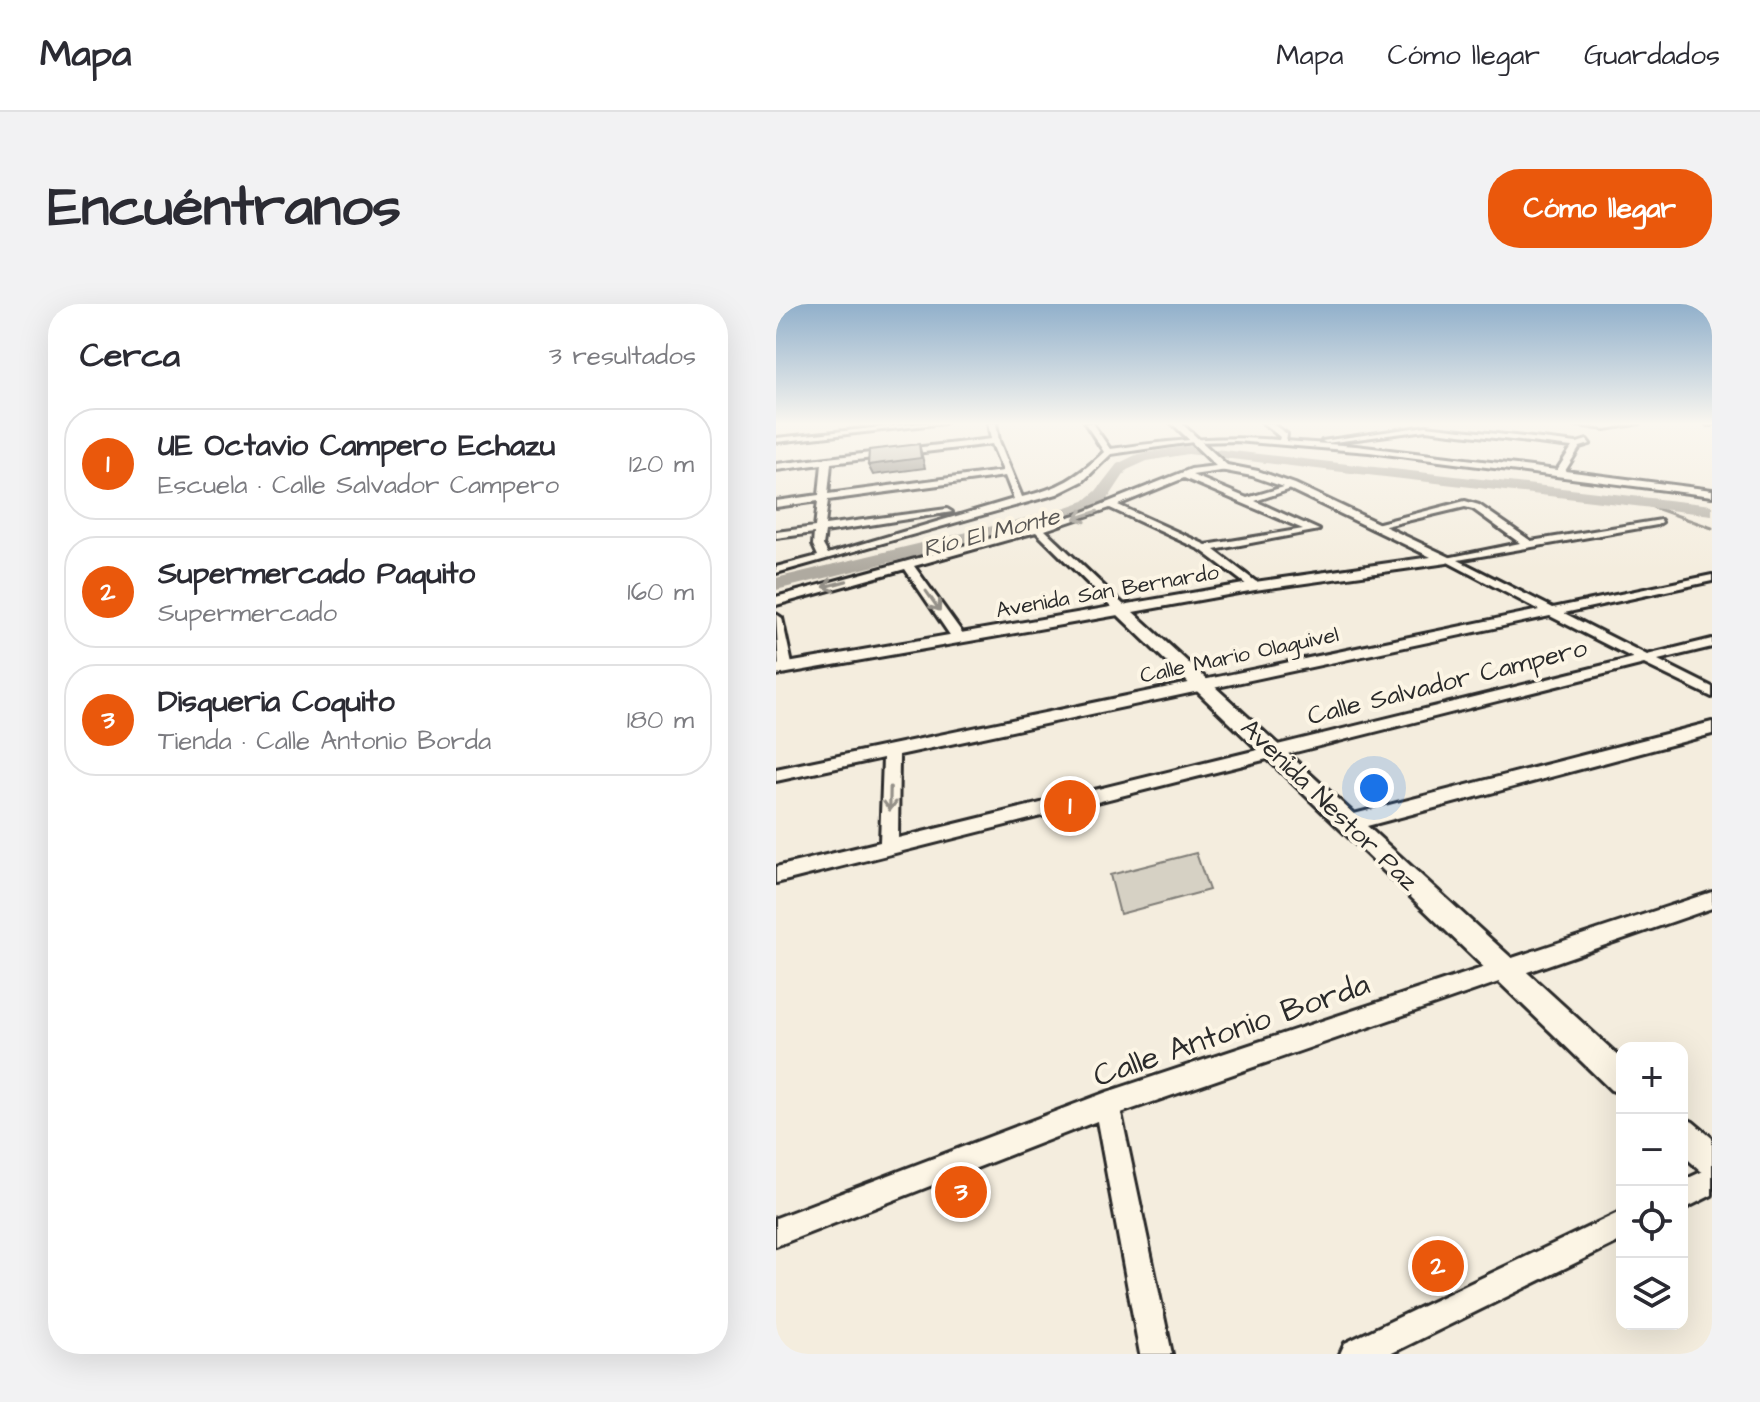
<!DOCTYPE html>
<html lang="es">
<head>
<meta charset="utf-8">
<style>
	body { margin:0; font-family:"Architects Daughter",sans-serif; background:#f2f2f3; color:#2b2b33 }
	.controls { position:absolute; right:24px; bottom:24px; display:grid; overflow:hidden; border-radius:16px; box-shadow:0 8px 32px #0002 }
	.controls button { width:72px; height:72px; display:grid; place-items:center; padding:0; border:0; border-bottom:2px solid #e1e1e2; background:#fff; color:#2b2b33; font:40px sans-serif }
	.you { position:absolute; left:598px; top:484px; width:28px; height:28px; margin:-20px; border:6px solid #fff; border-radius:50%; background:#1a73e8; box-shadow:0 0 0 12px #1a73e833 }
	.badge { display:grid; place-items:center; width:52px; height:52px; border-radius:50%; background:#ea580c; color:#fff; font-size:26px; font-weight:700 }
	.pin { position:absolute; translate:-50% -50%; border:4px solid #fff; box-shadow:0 2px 8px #0006 }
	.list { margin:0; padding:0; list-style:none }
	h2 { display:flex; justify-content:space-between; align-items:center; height:104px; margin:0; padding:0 32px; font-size:34px }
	h2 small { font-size:26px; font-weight:400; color:#7c7c81 }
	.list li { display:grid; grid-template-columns:52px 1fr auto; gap:24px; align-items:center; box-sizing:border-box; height:112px; margin:0 16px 16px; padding:0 16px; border:2px solid #e1e1e2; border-radius:32px }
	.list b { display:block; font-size:30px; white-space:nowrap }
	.list p { margin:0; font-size:26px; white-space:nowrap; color:#7c7c81 }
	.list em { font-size:26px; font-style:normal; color:#7c7c81 }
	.icon { flex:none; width:44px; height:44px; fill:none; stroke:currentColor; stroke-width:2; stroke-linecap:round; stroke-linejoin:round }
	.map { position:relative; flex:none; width:936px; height:1050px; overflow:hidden; border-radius:32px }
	header { display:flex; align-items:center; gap:48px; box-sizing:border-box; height:112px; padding:0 40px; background:#fff; border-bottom:2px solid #e1e1e2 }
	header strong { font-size:38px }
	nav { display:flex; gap:44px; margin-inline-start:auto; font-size:28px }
	.intro { display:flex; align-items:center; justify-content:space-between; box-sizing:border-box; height:192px; padding:0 48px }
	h1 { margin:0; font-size:56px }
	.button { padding:20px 36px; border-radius:32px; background:#ea580c; color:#fff; font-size:28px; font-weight:700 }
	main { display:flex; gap:48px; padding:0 48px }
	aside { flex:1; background:#fff; border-radius:32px; box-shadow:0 8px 32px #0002 }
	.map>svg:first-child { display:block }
	.green { fill:#d6d1c4; stroke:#807e78; stroke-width:2 }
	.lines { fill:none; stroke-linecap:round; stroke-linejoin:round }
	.stream-far1 { stroke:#7a7771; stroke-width:2 }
	.stream { stroke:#7a7771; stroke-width:3 }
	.river { fill:#afaaa0; fill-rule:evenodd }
	.minor-casing { stroke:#2b2b2b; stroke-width:6 }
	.tertiary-casing { stroke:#2b2b2b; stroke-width:6 }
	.minor { fill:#fcf5e5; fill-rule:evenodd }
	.tertiary { fill:#fcf5e5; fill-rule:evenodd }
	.shaded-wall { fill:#88847c; stroke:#2b2b2b; stroke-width:2 }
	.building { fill:#c2bdb1; stroke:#2b2b2b; stroke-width:2 }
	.oneway { stroke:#949088 }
	.labels { text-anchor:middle; stroke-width:8; stroke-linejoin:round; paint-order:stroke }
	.far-street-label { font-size:22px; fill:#2b2b2b; stroke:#fcf5e5 }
	.far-water-label { font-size:24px; font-style:italic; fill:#595754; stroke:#fcf5e5 }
	.street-label { font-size:26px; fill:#2b2b2b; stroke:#fcf5e5 }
	.near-street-label { font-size:32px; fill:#2b2b2b; stroke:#fcf5e5 }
</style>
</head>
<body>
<header>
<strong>Mapa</strong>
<nav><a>Mapa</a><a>Cómo llegar</a><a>Guardados</a></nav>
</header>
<div class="intro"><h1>Encuéntranos</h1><a class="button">Cómo llegar</a></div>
<main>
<aside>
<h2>Cerca<small>3 resultados</small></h2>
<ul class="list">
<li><span class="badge">1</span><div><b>UE Octavio Campero Echazu</b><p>Escuela · Calle Salvador Campero</p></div><em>120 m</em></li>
<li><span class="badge">2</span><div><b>Supermercado Paquito</b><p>Supermercado</p></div><em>160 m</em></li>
<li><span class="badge">3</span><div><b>Disqueria Coquito</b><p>Tienda · Calle Antonio Borda</p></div><em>180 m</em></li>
</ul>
</aside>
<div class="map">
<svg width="936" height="1050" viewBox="0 0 936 1050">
	<rect width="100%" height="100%" fill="#f4edde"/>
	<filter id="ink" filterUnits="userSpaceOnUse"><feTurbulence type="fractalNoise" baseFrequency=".0125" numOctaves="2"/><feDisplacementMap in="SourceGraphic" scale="16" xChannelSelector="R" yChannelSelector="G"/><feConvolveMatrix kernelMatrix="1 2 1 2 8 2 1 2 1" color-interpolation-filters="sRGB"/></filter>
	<g filter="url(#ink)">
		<path class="green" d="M 420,549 L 433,586 L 344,610 L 334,571 Z"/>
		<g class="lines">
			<path class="stream-far1" d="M 852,194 L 863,198"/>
			<path class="stream" d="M 857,196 L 936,224"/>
			<path class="river" d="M 412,142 L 936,201 L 936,211 L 412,150 L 371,157 L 351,166 L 332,195 L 320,205 L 291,215 L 0,286 L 0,274 L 279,207 L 308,197 L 320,187 L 341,160 L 362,150 Z"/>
			<defs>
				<path id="minor" d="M 146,119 L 168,119 L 0,138 L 0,134 Z
					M 212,119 L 220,119 L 223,137 L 246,193 C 284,184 300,174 328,148 L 309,119 L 316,119 L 334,145 C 392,137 445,131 503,136 L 504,133 L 487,119 L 495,119 L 511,130 L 510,137 L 580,142 L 781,166 L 796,143 L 650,126 L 550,139 L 546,137 L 650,122 L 801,139 L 811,136 L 814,140 L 804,143 L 789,167 L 936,186 L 936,192 L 593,148 L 460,137 L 417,138 L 335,150 L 307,177 L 281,190 L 0,269 L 0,263 L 42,252 L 37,241 L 38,229 L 0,234 L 0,228 L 39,223 L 42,197 L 0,203 L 0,197 L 43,191 L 46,160 L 0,166 L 0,160 L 215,135 ZM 216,140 L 227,167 L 52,190 L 55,159 ZM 229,172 L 238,195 L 52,250 L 47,241 L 49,228 L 176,208 L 171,205 L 49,221 L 52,196 Z
					M 788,119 L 864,119 L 829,125 Z
					M 930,119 L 936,119 L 936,121 L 931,121 Z
					M 448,161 L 451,166 L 416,171 L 471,194 L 518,180 L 518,184 L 479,197 L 543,226 L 438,246 L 483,280 L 483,284 L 475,284 L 425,246 L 334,204 L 269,226 L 350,303 L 350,309 L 342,309 L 260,228 L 138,262 L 190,334 L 188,337 L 178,337 L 129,265 L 0,301 L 0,293 L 300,211 L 415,165 ZM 408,174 L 527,225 L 430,241 L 342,201 Z
					M 689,197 L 703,201 L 755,237 L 885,216 L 886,218 L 881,221 L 682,256 L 777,304 L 936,271 L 936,277 L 788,309 L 871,351 L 936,335 L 936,343 L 882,356 L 936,383 L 936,393 L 868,360 L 0,579 L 0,563 L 104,538 L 107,454 L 0,477 L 0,465 L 763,306 L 666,255 L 744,239 L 697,205 L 689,203 L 597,225 L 592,222 ZM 774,312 L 857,354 L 122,534 L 123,451 Z
					M 0,310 L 6,314 L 17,365 L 10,369 L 3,365 Z
					M 936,588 L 936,604 L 345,809 L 396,1050 L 364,1050 L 321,817 L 0,942 L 0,914 L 331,788 Z
					M 936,863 L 936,891 L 906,906 L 906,877 Z
					M 846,907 L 846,936 L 614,1050 L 564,1050 L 569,1039 Z"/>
				<path id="tertiary" d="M 396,119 L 405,119 L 451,161 L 482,167 L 519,180 L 678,255 L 671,259 L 479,286 L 357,308 L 578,510 L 936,418 L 936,430 L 591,522 L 846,755 L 846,790 L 835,786 L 773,726 L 342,311 L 0,371 L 0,361 L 479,278 L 655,253 L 511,184 L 476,172 L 444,166 Z
					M 906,813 L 917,818 L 936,834 L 936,872 L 925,867 L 906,850 Z"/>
			</defs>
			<use href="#minor" class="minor-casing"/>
			<use href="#tertiary" class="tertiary-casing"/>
			<use href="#minor" class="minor"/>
			<use href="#tertiary" class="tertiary"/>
		</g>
		<path class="shaded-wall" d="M 143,140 L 149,164 L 97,171 L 92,161 Z"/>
		<path class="building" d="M 143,140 L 145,154 L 92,161 L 93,146 Z"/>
		<defs><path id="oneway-shaft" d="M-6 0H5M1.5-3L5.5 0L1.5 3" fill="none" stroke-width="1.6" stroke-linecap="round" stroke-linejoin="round" transform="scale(2)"/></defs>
		<g class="oneway">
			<use href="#oneway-shaft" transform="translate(310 211) rotate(162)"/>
			<use href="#oneway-shaft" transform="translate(59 280) rotate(165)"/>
			<use href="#oneway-shaft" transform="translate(157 297) rotate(55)"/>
			<use href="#oneway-shaft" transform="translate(114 495) rotate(91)"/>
		</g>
	</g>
	<linearGradient id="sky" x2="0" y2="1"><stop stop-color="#91b0cb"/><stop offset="0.45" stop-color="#faf7f0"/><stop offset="1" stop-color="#faf7f0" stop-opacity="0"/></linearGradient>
	<rect width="936" height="266" fill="url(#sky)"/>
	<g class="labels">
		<g class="far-street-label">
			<text transform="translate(331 286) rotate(-10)" y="8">Avenida San Bernardo</text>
			<text transform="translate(463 350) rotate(-12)" y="8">Calle Mario Olaguivel</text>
		</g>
		<g class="far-water-label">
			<text transform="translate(215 228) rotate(-14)" y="8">Río El Monte</text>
		</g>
		<g class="street-label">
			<text transform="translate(671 377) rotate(-14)" y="9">Calle Salvador Campero</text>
			<text transform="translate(554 500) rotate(44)" y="9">Avenida Nestor Paz</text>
		</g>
		<g class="near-street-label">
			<text transform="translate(455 725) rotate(-19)" y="11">Calle Antonio Borda</text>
		</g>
	</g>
</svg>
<div class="controls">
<button>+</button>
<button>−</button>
<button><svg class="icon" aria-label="locate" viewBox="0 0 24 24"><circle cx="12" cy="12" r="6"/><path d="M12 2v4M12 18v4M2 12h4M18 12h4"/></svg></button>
<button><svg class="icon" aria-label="layers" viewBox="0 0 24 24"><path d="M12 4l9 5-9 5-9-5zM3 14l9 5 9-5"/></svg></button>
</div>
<div class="you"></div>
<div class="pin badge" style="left:294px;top:502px">1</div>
<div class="pin badge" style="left:662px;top:962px">2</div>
<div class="pin badge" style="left:185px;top:888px">3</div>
</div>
</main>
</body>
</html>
